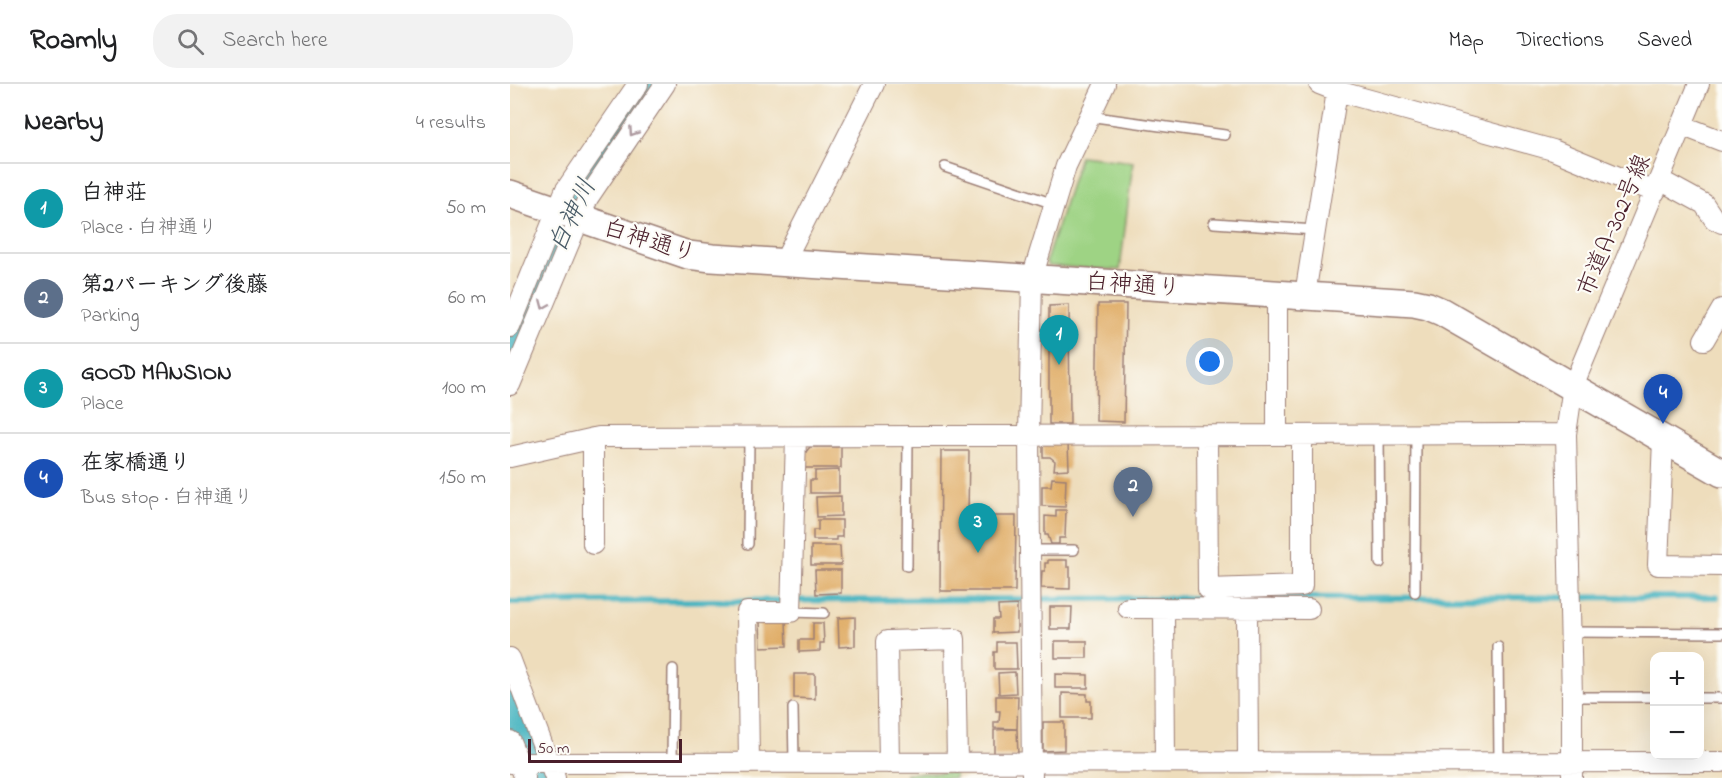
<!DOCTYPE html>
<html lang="en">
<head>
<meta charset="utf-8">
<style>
	body { margin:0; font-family:"Indie Flower","Klee One",sans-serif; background:#f2f2f2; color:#202124 }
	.controls { position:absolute; right:18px; bottom:18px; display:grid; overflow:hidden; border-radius:12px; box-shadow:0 6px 24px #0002 }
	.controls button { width:54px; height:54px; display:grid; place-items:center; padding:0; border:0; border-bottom:2px solid #e0e0e0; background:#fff; color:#202124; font:30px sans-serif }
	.scale { position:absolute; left:18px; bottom:15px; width:154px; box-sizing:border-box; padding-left:6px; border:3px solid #4a1f2b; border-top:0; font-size:16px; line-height:21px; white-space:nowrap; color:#4a1f2b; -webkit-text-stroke:4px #fdfcf7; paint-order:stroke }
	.you { position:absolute; left:700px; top:278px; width:21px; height:21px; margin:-15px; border:4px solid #fff; border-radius:50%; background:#1a73e8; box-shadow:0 0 0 9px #1a73e833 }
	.badge { display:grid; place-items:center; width:39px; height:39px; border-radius:50%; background:#0b8043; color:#fff; font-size:20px; font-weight:700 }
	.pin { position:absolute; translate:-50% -50px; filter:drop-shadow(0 2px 3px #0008) }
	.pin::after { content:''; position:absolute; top:32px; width:21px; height:18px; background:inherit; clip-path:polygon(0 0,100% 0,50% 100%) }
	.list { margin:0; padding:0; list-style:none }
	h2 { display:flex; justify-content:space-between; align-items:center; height:78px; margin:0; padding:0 24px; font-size:26px }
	h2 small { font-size:20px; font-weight:400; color:#757577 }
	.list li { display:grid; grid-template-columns:39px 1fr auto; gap:18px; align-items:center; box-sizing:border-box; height:90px; padding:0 24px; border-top:2px solid #e0e0e0 }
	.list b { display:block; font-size:22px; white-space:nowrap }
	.list p { margin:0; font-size:20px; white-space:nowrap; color:#757577 }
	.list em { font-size:20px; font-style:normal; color:#757577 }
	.icon { flex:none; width:33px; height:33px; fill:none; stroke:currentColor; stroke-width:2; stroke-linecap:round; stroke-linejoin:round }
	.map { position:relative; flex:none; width:1212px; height:694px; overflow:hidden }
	header { display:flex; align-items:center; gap:36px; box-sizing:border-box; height:84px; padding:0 30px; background:#fff; border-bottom:2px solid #e0e0e0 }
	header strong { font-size:28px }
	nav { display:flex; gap:33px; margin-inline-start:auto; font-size:21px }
	.search { width:420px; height:54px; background:#f2f2f2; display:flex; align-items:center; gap:15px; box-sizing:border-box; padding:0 21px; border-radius:24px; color:#757577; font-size:22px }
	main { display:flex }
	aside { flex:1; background:#fff }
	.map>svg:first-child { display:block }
	.green { fill:#9ed384; stroke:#747958; stroke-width:1.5 }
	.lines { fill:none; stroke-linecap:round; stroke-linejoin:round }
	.stream { stroke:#44b3bf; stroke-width:6 }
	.river { stroke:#44b3bf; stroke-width:38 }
	.building { fill:#e0ad67 }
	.lane-casing { stroke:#9c7e74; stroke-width:12 }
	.street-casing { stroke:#9c7e74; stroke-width:22 }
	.secondary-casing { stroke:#9c7e74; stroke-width:30 }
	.lane { stroke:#fff; stroke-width:9 }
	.street { stroke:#fff; stroke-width:20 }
	.secondary { stroke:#fff; stroke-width:27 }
	.oneway { stroke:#ae9aa0 }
	.labels { text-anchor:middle; stroke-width:4.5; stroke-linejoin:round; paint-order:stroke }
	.street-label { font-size:24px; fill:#4a1f2b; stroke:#fdfcf7 }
	.water-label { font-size:26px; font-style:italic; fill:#485a66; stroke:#fdfcf7 }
</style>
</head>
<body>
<header>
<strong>Roamly</strong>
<div class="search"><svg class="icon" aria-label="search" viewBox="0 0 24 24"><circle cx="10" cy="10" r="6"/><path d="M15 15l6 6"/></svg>Search here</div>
<nav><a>Map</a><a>Directions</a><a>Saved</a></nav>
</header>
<main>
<aside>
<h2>Nearby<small>4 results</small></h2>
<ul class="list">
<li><span class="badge" style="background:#0f9aa8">1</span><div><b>白神荘</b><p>Place · 白神通り</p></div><em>50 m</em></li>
<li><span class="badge" style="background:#5c6f8a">2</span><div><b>第2パーキング後藤</b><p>Parking</p></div><em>60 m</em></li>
<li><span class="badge" style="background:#0f9aa8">3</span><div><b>GOOD MANSION</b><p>Place</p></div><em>100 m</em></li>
<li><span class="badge" style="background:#1a4fb4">4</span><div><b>在家橋通り</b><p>Bus stop · 白神通り</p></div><em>150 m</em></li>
</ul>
</aside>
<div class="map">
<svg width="1212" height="694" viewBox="0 0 1212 694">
	<rect width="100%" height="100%" fill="#fdfcf7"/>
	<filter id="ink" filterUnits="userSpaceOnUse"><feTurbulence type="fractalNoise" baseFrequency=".0167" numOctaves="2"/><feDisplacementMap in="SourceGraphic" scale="12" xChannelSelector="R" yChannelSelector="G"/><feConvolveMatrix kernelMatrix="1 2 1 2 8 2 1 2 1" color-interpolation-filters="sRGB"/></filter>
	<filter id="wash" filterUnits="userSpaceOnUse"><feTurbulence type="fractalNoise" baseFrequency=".008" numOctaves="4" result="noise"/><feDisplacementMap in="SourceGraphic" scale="24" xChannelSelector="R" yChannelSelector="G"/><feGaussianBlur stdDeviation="1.35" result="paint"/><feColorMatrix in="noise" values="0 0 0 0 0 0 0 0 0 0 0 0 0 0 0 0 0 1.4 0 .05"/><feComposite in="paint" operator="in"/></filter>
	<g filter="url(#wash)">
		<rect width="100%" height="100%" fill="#eeddbc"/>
		<path class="green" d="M 570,72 L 623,78 L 610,186 L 538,182 L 536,177 Z
			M 396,689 L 445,689 L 445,694 L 396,694 Z"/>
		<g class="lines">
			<path class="stream" d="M 725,514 L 1207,513
				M 0,518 L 703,514"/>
			<path class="river" d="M 0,272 L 72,99 L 142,0
				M 0,607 L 28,694"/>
		</g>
		<g id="blocks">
			<path class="building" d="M 588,220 L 616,220 L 614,338 L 586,337 Z
				M 559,221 L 560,340 L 539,340 L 539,222 Z
				M 533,359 L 558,359 L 559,385 L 544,386 L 545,377 L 540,373 L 533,373 Z
				M 300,363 L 331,363 L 331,384 L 295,384 L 295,369 Z
				M 431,367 L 459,367 L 458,432 L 506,432 L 505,507 L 430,507 Z
				M 329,386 L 329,409 L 300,409 L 300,396 L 305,396 L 305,387 Z
				M 542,394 L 556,395 L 555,423 L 532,422 L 532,402 L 541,402 Z
				M 331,412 L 331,432 L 307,433 L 306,413 Z
				M 546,426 L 556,426 L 555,454 L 549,454 L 549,460 L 541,460 L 538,451 L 535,451 L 535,432 L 546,433 Z
				M 308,436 L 332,436 L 332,453 L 326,453 L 326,456 L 303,456 L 303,446 L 308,446 Z
				M 301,462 L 330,462 L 331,481 L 301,481 Z
				M 538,476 L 557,476 L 557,483 L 560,483 L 560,505 L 531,504 L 532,487 L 535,487 L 535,479 L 538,479 Z
				M 305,486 L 331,486 L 331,509 L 306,510 Z
				M 507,521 L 507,548 L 483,549 L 483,535 L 489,535 L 488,522 Z
				M 540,523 L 562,523 L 561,545 L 540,545 Z
				M 345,533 L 345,562 L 329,563 L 328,534 Z
				M 276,537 L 277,562 L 251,563 L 250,538 Z
				M 303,539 L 313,539 L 314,559 L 310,559 L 310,567 L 289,568 L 289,556 L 303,556 Z
				M 545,557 L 577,557 L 577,574 L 545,574 Z
				M 487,558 L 506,558 L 507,585 L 484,585 L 484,568 L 487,568 Z
				M 505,588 L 506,609 L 489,610 L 488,589 Z
				M 284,590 L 305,590 L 305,615 L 284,614 Z
				M 545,590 L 578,591 L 578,604 L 545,604 Z
				M 552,609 L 577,610 L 577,617 L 581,617 L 581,634 L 552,634 Z
				M 486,612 L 508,612 L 507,645 L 484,644 L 484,638 L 489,638 L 490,627 L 486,627 Z
				M 533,638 L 554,638 L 554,666 L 533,667 Z
				M 507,645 L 508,672 L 484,673 L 484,646 Z"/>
		</g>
	</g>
	<g filter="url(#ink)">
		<use href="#blocks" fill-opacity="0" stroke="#9c7e74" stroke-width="1.5"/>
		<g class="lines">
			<defs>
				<path id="lane" d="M 578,32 L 715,51
					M 435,83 L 544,120
					M 704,139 L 805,146
					M 869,351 L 870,479
					M 238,460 L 239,353
					M 520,466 L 564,466
					M 397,482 L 398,352
					M 905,508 L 906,350
					M 281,528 L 314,529
					M 1060,548 L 1212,549
					M 988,563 L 989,678
					M 1062,613 L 1144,613
					M 1190,614 L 1212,614
					M 283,624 L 284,678
					M 162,679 L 163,585"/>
				<path id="street" d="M 809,0 L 827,7 L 1043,66 L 1145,108
					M 1171,41 L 1212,57
					M 1150,96 L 1194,120 L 1204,135 L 1212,139
					M 274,178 L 364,0
					M 767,210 L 767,351
					M 795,211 L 827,7
					M 0,243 L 55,107 L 128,0
					M 1194,256 L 1212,225
					M 0,301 L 78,114 L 155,0
					M 697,352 L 698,505 L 792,502 L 792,351
					M 83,354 L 83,460
					M 1153,355 L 1148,481 L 1212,482
					M 0,373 L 89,353 L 1056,350
					M 618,524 L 799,525
					M 654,524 L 655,678
					M 737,525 L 738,678
					M 0,574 L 45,694
					M 0,657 L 15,694
					M 0,679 L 1212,678
					M 239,679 L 237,528 L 281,528 L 286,353
					M 379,679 L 377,557 L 445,555 L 447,679
					M 522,694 L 519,352 L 522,194 L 556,82 L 595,0
					M 1062,694 L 1062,613 L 1056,350 L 1063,302 L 1189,0"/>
				<path id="secondary" d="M 0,110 L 178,171 L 202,174 L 904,219 L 918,222 L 932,228 L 1212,389"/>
			</defs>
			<use href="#lane" class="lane-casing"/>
			<use href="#street" class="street-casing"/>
			<use href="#secondary" class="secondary-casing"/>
			<use href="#lane" class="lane"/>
			<use href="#street" class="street"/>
			<use href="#secondary" class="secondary"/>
		</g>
		<defs><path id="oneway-chevron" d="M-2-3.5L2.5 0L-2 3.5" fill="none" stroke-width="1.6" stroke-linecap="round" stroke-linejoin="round" transform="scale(1.5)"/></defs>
		<g class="oneway">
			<use href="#oneway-chevron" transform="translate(123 48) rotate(124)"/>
			<use href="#oneway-chevron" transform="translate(34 221) rotate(113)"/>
		</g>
	</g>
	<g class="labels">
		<g class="street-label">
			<text transform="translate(1103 141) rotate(-67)" y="8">市道A-302号線</text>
			<text transform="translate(140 156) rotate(17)" y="8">白神通り</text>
			<text transform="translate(623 200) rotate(4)" y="8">白神通り</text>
		</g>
		<g class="water-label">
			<text transform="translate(61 131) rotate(-65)" y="9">白神川</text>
		</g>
	</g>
</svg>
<div class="controls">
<button>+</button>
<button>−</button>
</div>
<div class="scale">50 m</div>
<div class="you"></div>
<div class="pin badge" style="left:549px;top:281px;background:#0f9aa8">1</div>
<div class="pin badge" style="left:623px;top:433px;background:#5c6f8a">2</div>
<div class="pin badge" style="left:468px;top:469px;background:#0f9aa8">3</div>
<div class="pin badge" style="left:1153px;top:340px;background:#1a4fb4">4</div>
</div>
</main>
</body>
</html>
